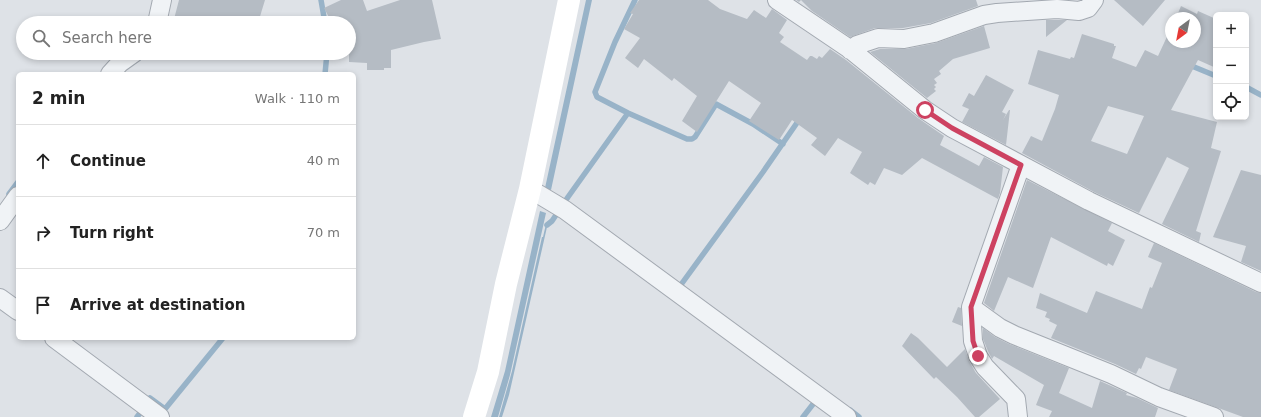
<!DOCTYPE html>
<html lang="en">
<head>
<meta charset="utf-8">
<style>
	body { margin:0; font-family:"DejaVu Sans",sans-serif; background:#f6f6f6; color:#222 }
	.controls { position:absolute; right:12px; top:12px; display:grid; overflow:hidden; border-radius:6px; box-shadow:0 2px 6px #0003 }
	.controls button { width:36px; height:36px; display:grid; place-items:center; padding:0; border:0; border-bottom:1px solid #e0e0e0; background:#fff; color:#222; font:20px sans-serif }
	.compass { position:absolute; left:1165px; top:12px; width:36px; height:36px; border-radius:50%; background:#fff; box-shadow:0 2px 6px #0003; rotate:212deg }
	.stop { position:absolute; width:12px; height:12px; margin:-9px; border:3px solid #cd4261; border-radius:50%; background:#fff }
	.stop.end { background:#cd4261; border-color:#fff; box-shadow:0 1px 4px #0008 }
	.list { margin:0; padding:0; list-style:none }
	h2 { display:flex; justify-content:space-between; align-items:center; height:52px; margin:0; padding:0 16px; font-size:17px }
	h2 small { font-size:13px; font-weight:400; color:#767676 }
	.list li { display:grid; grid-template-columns:26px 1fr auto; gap:12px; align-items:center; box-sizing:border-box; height:72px; padding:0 16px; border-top:1px solid #e0e0e0 }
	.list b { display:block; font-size:15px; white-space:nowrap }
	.list em { font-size:13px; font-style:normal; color:#767676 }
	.icon { flex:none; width:22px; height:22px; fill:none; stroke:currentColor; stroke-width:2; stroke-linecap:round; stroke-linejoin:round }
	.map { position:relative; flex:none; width:1261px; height:417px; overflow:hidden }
	.search { position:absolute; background:#fff; box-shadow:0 2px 6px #0003; left:16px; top:16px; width:340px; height:44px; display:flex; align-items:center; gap:10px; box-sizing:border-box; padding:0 14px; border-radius:22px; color:#767676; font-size:15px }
	.panel { position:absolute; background:#fff; box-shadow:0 2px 6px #0003; left:16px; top:72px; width:340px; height:268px; border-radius:6px }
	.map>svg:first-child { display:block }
	.water { fill:#98b3c8 }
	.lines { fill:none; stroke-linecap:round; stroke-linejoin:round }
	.stream { stroke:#98b3c8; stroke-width:5.5 }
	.building { fill:#b5bcc4; fill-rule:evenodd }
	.street-casing { stroke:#a3a9b1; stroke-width:20 }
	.street { stroke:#f0f3f6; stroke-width:18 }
	.secondary { stroke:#fff; stroke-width:22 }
	.route { stroke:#cd4261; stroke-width:5 }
</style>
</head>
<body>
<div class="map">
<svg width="1261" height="417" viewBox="0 0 1261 417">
	<rect width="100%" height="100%" fill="#dee2e7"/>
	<path class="water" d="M 586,0 L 592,0 L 551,190 L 545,188 Z
		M 540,211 L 546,213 L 510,375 L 498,417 L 491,417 L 505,371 Z
		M 551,219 L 553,221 L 547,227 L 509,395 L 502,417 L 499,417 L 512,371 L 542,237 L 543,237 L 546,224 Z"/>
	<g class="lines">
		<path class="stream" d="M 321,0 L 325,23
			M 635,0 L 615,42 L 595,92 L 597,97 L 628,113 L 687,139 L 692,139 L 695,137 L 716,104 L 753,124 L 783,144
			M 137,59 L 150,53
			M 1187,64 L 1216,76
			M 325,74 L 327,53
			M 1246,87 L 1261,95
			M 9,194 L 18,182
			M 547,225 L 552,221 L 568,197 L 628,113
			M 683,288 L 680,286 L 763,172 L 801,117
			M 150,398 L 165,409 L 223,338
			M 850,410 L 859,417
			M 137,417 L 140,413
			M 803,417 L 817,399"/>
	</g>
	<path class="building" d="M 179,0 L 265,0 L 258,23 L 173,23 Z
		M 341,0 L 363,0 L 367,11 L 400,0 L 432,0 L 441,39 L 424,42 L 391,50 L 391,68 L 384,68 L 384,70 L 367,70 L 367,63 L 349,62 L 349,23 L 332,23 L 324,8 Z
		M 639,0 L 708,0 L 720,9 L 747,19 L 754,10 L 766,18 L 772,9 L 787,20 L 779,33 L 784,37 L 780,42 L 807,60 L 810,56 L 812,56 L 817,59 L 819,56 L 822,58 L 830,49 L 846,60 L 918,118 L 944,136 L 940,145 L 979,166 L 984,157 L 1003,167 L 1000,193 L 998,199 L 922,158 L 902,175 L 884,168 L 875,185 L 870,182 L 868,185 L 850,173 L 862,152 L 838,138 L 825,156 L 811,145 L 817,138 L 792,120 L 779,140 L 749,121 L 761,103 L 729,81 L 697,132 L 682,121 L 697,96 L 674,78 L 672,81 L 644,59 L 638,68 L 625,58 L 640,38 L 624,29 L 633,14 L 630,13 Z
		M 796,0 L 976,0 L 978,6 L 931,23 L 903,28 L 875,28 L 850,37 L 812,11 L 801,0 L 799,2 Z
		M 1114,0 L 1165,0 L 1143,26 Z
		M 1181,6 L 1197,14 L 1198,11 L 1216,19 L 1216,68 L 1198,60 L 1171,110 L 1217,122 L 1211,148 L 1221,151 L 1196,231 L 1201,233 L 1199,242 L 1162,224 L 1189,168 L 1167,157 L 1139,213 L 1094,192 L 1022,153 L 1031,136 L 1042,141 L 1055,109 L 1059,95 L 1028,84 L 1038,50 L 1070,59 L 1071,57 L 1074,58 L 1082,34 L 1114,44 L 1114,46 L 1116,46 L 1112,58 L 1136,67 L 1145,50 L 1158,56 L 1171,28 L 1171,42 L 1195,42 L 1195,18 L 1176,18 ZM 1108,106 L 1144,116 L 1127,154 L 1091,141 Z
		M 1046,20 L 1067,20 L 1046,37 Z
		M 984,26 L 990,48 L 953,59 L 939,71 L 941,74 L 934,79 L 937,83 L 934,85 L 936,87 L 934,89 L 936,91 L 927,98 L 870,52 L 880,49 L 906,49 L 936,43 Z
		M 986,75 L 1014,90 L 1002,112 L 1006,114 L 1003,120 L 1009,110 L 1010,110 L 1006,145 L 962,122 L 969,109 L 962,106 L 969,93 L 974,96 Z
		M 1241,170 L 1261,175 L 1261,271 L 1241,262 L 1246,246 L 1213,237 Z
		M 1027,180 L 1112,223 L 1108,231 L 1125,240 L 1113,266 L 1108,263 L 1107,266 L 1051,237 L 1033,288 L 1008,277 L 994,311 L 984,303 Z
		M 1154,243 L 1256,292 L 1261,293 L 1261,417 L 1243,417 L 1169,390 L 1177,369 L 1146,357 L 1141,369 L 1139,368 L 1136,374 L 1115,364 L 1051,338 L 1057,325 L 1049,321 L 1050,319 L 1045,317 L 1047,312 L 1036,308 L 1040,293 L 1087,313 L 1096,291 L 1142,309 L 1150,287 L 1152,288 L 1162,263 L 1148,257 Z
		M 958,307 L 961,308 L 962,326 L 952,322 Z
		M 983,328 L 995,337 L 1009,344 L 1069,368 L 1059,393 L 1092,408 L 1100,381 L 1127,393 L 1126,395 L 1137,398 L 1158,408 L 1155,417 L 1049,417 L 1052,411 L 1036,405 L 1044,385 L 994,356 L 992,359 L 988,351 L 983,339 Z
		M 911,333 L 918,338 L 947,367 L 965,349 L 969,361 L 976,373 L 1000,399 L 979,417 L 975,417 L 957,397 L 936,377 L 934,379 L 902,346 Z"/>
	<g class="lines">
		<defs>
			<path id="street" d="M 777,0 L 851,50 L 925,110 L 952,128 L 1089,201 L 1261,283
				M 157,23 L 162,0
				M 850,50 L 857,45 L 878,38 L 904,39 L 934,33 L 984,15 L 997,13 L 1057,9 L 1079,11 L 1088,8 L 1094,0
				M 110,74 L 120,63 L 134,53
				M 530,189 L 565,210 L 847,417
				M 0,221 L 18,196
				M 0,298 L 18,311
				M 971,307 L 1000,328 L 1014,335 L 1111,374 L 1159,397 L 1214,417
				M 54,338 L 160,417
				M 1018,417 L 1016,399 L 985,367 L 978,356 L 973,341 L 971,307 L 1021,165"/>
		</defs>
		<use href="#street" class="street-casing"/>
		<use href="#street" class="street"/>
		<path class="secondary" d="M 474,417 L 488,372 L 506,284 L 530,189 L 569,0"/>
	</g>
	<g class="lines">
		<path class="route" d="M 925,110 L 952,128 L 1021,165 L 971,307 L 973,341 L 978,356"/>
	</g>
</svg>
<div class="controls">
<button>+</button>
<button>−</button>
<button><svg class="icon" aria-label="locate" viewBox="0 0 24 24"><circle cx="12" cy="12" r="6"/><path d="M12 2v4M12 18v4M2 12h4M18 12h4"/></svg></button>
</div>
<svg class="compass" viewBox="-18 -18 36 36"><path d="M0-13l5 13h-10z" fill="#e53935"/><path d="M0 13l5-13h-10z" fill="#767676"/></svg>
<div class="stop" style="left:925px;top:110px"></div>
<div class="stop end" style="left:978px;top:356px"></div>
<div class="search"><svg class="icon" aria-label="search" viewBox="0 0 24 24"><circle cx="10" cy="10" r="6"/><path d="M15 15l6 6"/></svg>Search here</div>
<section class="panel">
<h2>2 min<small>Walk · 110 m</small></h2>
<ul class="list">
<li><svg class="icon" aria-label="ahead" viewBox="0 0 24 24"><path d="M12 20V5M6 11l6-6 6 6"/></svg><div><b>Continue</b></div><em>40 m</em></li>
<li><svg class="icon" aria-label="right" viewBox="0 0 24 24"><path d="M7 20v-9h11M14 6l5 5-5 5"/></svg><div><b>Turn right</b></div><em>70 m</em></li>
<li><svg class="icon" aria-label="arrive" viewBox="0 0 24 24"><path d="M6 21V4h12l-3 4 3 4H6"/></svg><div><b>Arrive at destination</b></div></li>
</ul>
</section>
</div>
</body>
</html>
